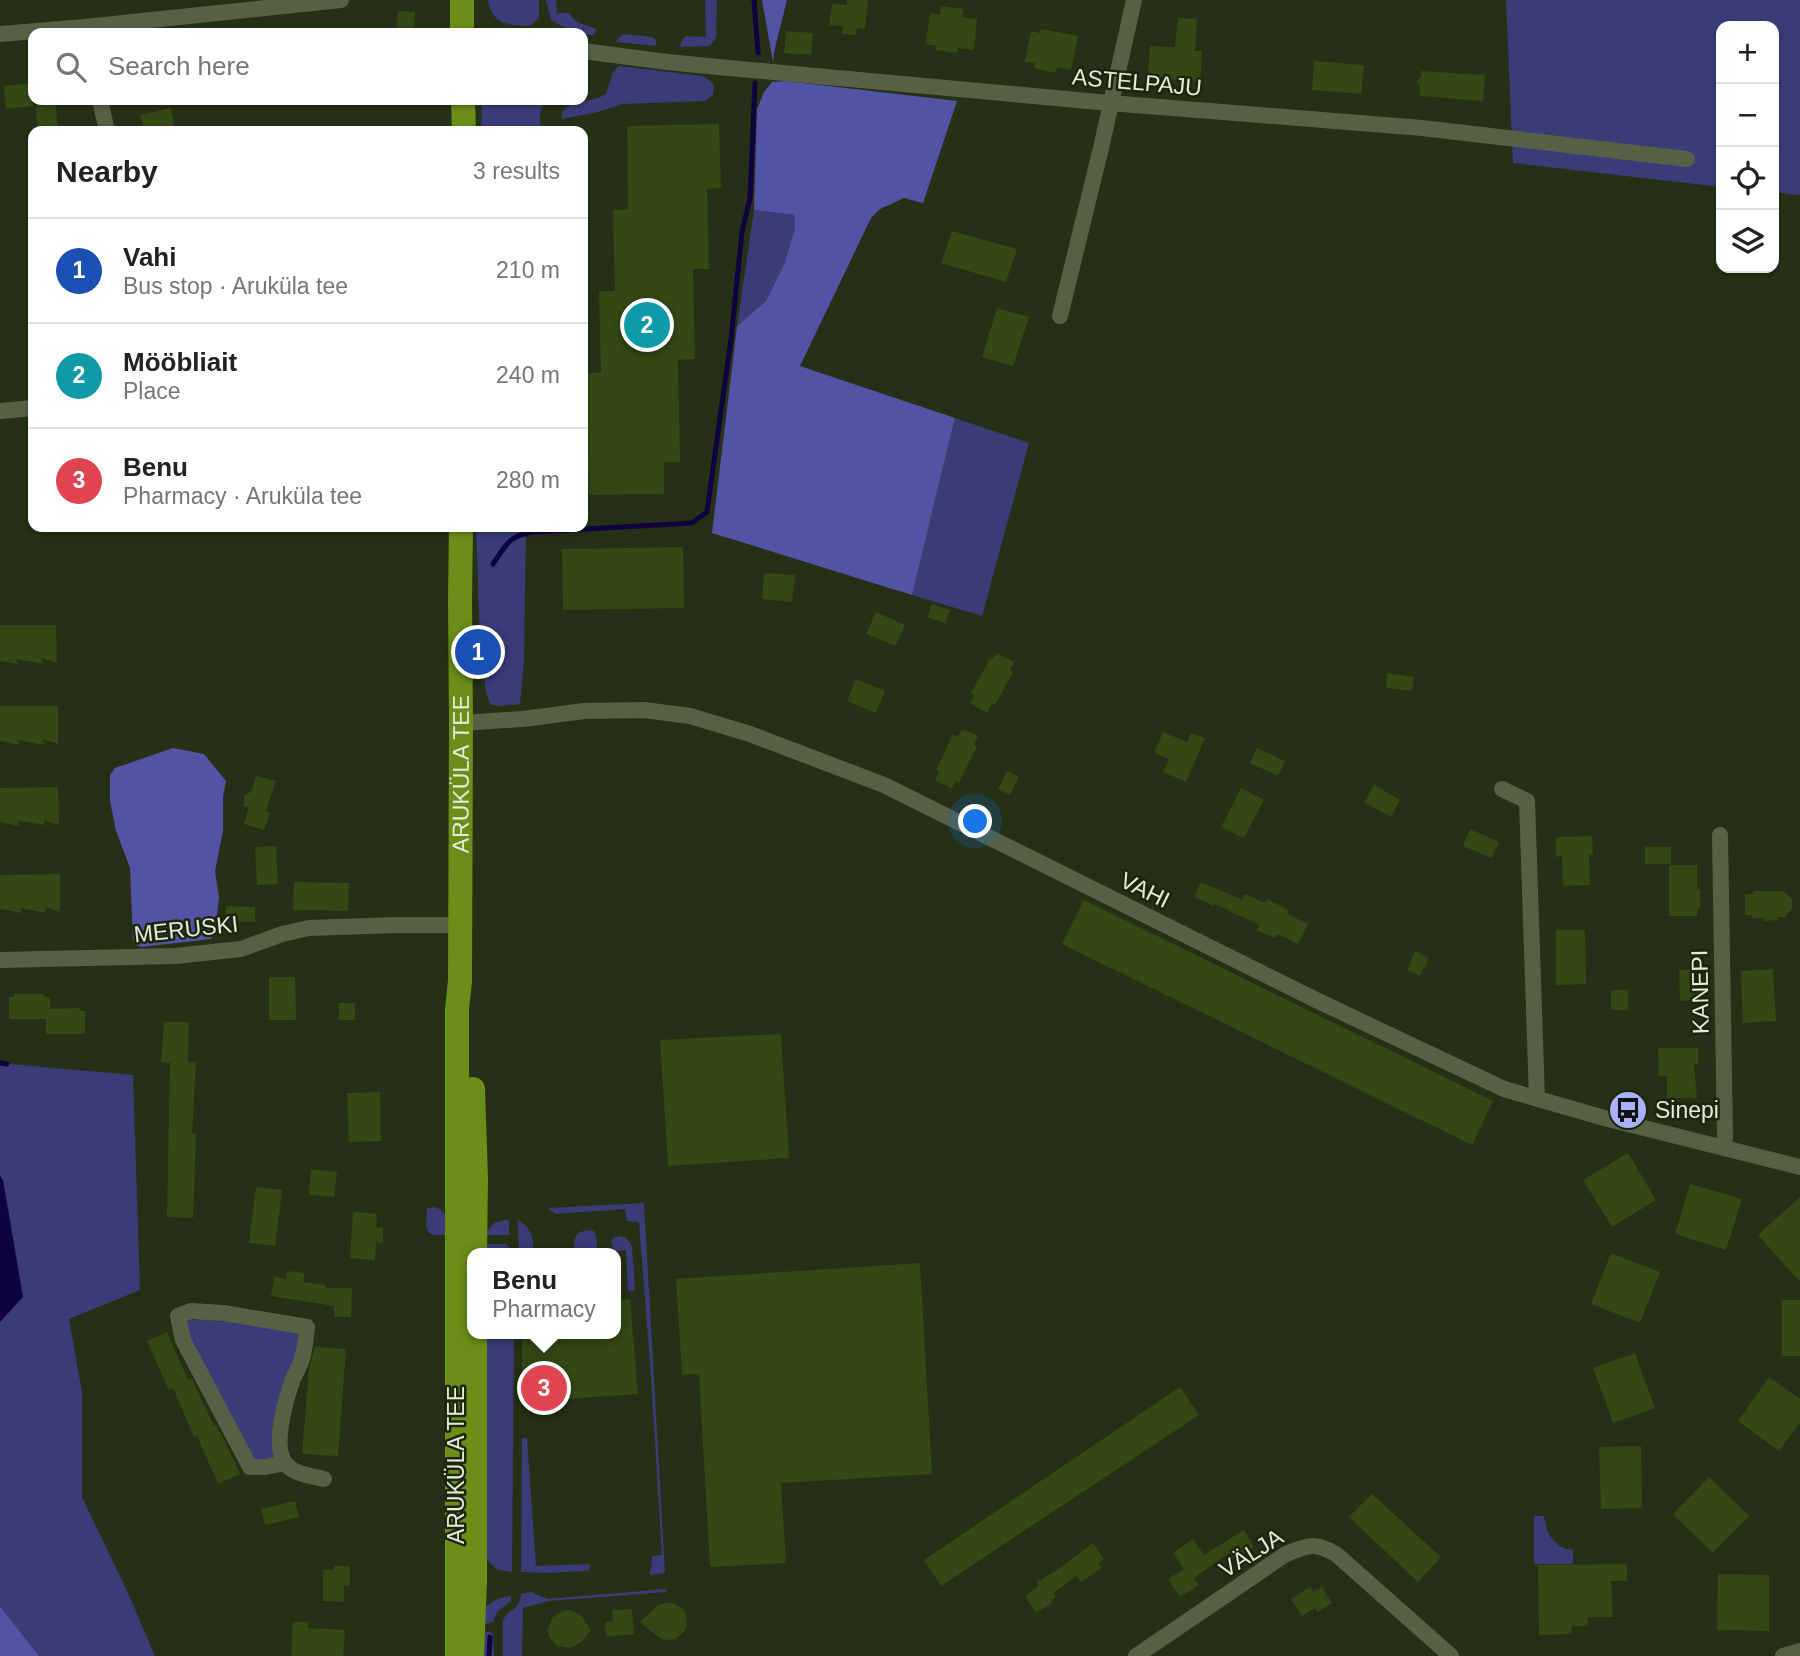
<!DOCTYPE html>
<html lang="en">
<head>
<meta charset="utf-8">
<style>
	body { margin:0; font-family:Arial,sans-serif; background:#f2f2f2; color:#222 }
	.controls { position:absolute; right:21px; top:21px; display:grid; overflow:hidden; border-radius:14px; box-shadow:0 2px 5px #0004 }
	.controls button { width:63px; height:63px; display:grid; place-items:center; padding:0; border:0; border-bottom:2px solid #e0e0e0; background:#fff; color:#222; font:35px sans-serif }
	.you { position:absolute; left:976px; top:822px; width:24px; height:24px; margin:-18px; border:5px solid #fff; border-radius:50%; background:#1a73e8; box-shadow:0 0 0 10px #1a73e833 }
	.badge { display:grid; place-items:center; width:46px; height:46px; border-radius:50%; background:#2563eb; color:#fff; font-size:23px; font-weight:700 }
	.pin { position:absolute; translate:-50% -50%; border:4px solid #fff; box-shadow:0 2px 7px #0006 }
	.popup { position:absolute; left:467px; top:1248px; width:154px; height:91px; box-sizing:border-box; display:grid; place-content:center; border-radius:14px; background:#fff; filter:drop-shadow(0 2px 5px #0005); font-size:23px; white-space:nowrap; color:#767676 }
	.popup b { font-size:26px; color:#222 }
	.popup::after { content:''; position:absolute; left:50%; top:100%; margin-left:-14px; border:14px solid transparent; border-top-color:#fff }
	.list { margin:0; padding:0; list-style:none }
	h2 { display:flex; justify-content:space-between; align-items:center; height:91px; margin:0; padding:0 28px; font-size:30px }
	h2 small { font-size:23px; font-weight:400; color:#767676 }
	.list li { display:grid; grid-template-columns:46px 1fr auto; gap:21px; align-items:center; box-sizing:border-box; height:105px; padding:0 28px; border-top:2px solid #e0e0e0 }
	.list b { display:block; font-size:26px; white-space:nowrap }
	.list p { margin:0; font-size:23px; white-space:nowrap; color:#767676 }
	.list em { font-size:23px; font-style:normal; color:#767676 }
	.icon { flex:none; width:38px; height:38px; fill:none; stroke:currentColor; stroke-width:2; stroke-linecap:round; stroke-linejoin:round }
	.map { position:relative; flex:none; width:1800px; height:1656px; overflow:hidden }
	.search { position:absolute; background:#fff; box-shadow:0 2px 5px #0004; left:28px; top:28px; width:560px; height:77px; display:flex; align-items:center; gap:18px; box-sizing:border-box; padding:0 24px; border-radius:14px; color:#767676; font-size:26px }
	.panel { position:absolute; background:#fff; box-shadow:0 2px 5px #0004; left:28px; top:126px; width:560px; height:406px; border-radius:14px }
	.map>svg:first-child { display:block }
	.green { fill:#3a3b77 }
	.forest { fill:#5253a5 }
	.water { fill:#0e033e }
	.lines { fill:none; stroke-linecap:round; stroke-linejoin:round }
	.stream { stroke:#0e033e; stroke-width:5 }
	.building { fill:#354715 }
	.minor { stroke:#556045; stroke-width:16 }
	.trunk { stroke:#6a8e18; stroke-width:24 }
	.labels { text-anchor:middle; stroke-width:5; stroke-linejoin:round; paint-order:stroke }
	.street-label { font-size:23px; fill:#e3ebdb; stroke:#1c260c }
	.poi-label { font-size:23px; fill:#e3ebdb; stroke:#1c260c; text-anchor:start }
</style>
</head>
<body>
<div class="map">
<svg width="1800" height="1656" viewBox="0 0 1800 1656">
	<rect width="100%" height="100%" fill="#253016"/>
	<path class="green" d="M 488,0 L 539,0 L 539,18 L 530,26 C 508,25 492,25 488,0 Z
		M 546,0 L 556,0 L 557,13 L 569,13 C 574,23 586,25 596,29 L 595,35 C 579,36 565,28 551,20 Z
		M 705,0 L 717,0 L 716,38 L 710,46 L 680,47 L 681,42 L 686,36 L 706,37 Z
		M 1506,0 L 1800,0 L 1800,195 L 1774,192 L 1774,26 L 1721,26 L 1721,187 L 1513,163 Z
		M 624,34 L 652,37 L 656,40 L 656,46 L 616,42 L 618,38 Z
		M 619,66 L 702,76 L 711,81 L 714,86 L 713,95 L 705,101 L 623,104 L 598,112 L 562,119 L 562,112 C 575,97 589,105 606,94 L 613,72 Z
		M 482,100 L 544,100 L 540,114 L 540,131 L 481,131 Z
		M 754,210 L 794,215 L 795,228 L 785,262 L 766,301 L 737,326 Z
		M 955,418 L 1029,443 L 982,616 L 912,595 Z
		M 476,527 L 526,527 L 524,660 L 520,704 L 502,706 L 491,705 C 482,687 484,664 484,645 L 480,644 Z
		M 0,1063 L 133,1075 L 140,1290 L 69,1319 L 82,1392 L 82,1497 L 128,1593 L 155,1656 L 39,1656 L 0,1606 Z
		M 644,1203 L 665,1573 L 650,1575 L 649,1573 L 651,1569 L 652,1556 L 662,1555 L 651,1377 L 639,1222 L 627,1221 L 625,1209 L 555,1214 L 548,1208 Z
		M 435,1207 C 449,1212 448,1222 449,1235 L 434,1235 L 429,1233 L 426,1226 L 427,1208 Z
		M 503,1220 L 509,1220 L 509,1235 L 484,1235 L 494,1223 Z
		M 518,1220 C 532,1228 533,1238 534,1253 L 519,1253 Z
		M 587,1230 L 594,1231 C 597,1238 599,1246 595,1252 L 575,1253 L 574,1241 L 578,1233 Z
		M 619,1236 C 627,1237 629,1240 632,1247 L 635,1290 L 628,1291 L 626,1250 L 616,1251 L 613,1249 L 611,1242 L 613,1238 Z
		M 486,1244 L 506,1244 L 509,1247 L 509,1253 L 483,1253 Z
		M 206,1319 L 298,1332 L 296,1364 L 280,1460 L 256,1468 L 182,1327 L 190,1320 Z
		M 483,1334 L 514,1334 L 512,1572 L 496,1569 L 483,1555 Z
		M 522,1438 L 527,1438 L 536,1566 L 590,1564 L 589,1570 L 586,1571 L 548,1573 L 521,1572 Z
		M 1534,1516 L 1544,1516 C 1546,1533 1554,1548 1573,1550 L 1573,1564 L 1534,1564 Z
		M 666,1589 L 666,1592 L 548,1601 L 523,1608 L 522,1656 L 503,1656 L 503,1620 C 509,1608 520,1611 521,1594 L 531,1592 L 548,1599 Z
		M 511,1596 L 511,1601 L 497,1612 L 493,1622 L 487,1624 L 482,1622 C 483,1618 482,1614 484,1610 C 489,1601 502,1597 511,1596 Z
		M 484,1632 L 491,1632 L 493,1634 L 494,1656 L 481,1656 Z"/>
	<path class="forest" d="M 762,0 L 787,0 L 774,52 L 773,62 Z
		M 786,81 L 957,101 L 923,203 L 904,198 L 880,209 L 871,218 L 800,366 L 955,418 L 912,595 L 712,533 L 737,326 L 766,301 L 785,262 L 795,228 L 794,215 L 754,210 L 757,109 L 764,92 L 772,82 Z
		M 173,748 L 204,754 L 226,781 L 223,797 L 223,831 L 215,871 L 219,897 L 216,923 L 211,939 L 141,947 L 136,945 L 133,940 L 130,868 L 116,831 L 110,801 L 110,775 L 115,768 Z
		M 0,1606 L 39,1656 L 0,1656 Z"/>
	<path class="water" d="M 0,1176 L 3,1180 L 23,1297 L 0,1322 Z"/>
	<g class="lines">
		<path class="stream" d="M 754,0 L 758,53
			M 493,564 C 506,545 509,535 534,532 L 692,523 L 707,512 L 731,339 L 742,232 L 750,198 L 755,83
			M 0,1063 L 7,1064
			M 489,1656 L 490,1637"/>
	</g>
	<path class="building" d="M 847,0 L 868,0 L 865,29 L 857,28 L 856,35 L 842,34 L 843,26 L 829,25 L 832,4 L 847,5 Z
		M 941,6 L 963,9 L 962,17 L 977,19 L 974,50 L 958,48 L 957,53 L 936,50 L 936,46 L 926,44 L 930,13 L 940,15 Z
		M 398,11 L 415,12 L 414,33 L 396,33 Z
		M 1178,18 L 1197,19 L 1195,51 L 1202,51 L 1200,81 L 1148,78 L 1150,46 L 1175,47 Z
		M 1041,29 L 1078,36 L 1071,70 L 1057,67 L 1056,73 L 1034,68 L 1035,63 L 1025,62 L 1031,31 L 1040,33 Z
		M 786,31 L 813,33 L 811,55 L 784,53 Z
		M 1314,61 L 1364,65 L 1361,94 L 1312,90 Z
		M 1421,71 L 1485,75 L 1483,101 L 1420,96 L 1420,87 L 1416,82 L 1421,77 Z
		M 33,83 L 33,106 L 6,109 L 4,86 Z
		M 35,100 L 55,100 L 58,131 L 38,131 Z
		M 171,108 L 174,126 L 169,127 L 170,131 L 144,131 L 140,115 Z
		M 719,124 L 721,188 L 707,189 L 709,269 L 693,269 L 695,359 L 678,360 L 680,462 L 664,462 L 664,494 L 589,495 L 586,373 L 601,373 L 599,291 L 615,291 L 613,210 L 628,209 L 627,126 Z
		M 952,231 L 1017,249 L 1006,282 L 941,263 Z
		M 997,308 L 1029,317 L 1013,366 L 982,357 Z
		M 683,547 L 684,608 L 563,610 L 562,549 Z
		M 764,573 L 795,575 L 792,602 L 762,599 Z
		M 932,604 L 950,610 L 945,623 L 927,617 Z
		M 876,612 L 905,625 L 895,646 L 866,634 Z
		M 0,625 L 56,625 L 57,663 L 41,658 L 43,664 L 16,659 L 18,664 L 0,661 Z
		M 997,653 L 1014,662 L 1010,670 L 1013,672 L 995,705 L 992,704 L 987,713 L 970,703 L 975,695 L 971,693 L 990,659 L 992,660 Z
		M 1387,673 L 1414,677 L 1412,691 L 1386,688 Z
		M 856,679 L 885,691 L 876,713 L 847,701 Z
		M 0,706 L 58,706 L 58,744 L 43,739 L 44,745 L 18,740 L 20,745 L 0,741 Z
		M 962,729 L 978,736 L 974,745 L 977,746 L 959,783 L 955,781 L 952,788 L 935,780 L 939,772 L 936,770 L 953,734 L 958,737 Z
		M 1163,732 L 1187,742 L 1191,733 L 1205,738 L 1186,782 L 1163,772 L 1169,759 L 1154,753 Z
		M 1257,748 L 1285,761 L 1278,776 L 1250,763 Z
		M 1007,771 L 1019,777 L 1010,795 L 998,789 Z
		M 256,776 L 276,781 L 266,811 L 270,813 L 264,830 L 244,824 L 249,807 L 244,806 L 244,796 L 252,791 Z
		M 1374,785 L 1400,800 L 1391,817 L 1364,802 Z
		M 58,787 L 59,825 L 44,820 L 45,825 L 18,821 L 20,826 L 0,822 L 0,788 Z
		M 1241,788 L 1264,800 L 1244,838 L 1221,827 Z
		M 1470,829 L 1499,842 L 1492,858 L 1463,846 Z
		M 1592,836 L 1593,855 L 1589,855 L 1590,885 L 1563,886 L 1562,856 L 1556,857 L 1556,837 Z
		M 276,846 L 278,884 L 257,885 L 255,847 Z
		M 1645,847 L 1671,847 L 1671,864 L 1645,864 Z
		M 1669,865 L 1697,865 L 1697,889 L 1700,889 L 1700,909 L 1697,908 L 1697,916 L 1669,916 Z
		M 60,874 L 60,912 L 45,907 L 46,913 L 20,908 L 22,913 L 0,909 L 0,875 Z
		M 294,882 L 349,883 L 348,911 L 293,910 Z
		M 1201,882 L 1242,900 L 1245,894 L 1265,903 L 1267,899 L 1289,910 L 1287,914 L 1308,924 L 1298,944 L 1277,934 L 1275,938 L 1257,930 L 1259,925 L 1215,904 L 1214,906 L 1194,897 Z
		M 1753,891 L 1783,891 L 1792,899 L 1792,908 L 1785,917 L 1778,917 L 1778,920 L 1764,921 L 1764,918 L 1752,918 L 1752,915 L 1745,915 L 1745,894 L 1753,894 Z
		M 1084,900 L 1493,1101 L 1472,1145 L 1062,944 Z
		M 226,906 L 255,907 L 255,922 L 226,921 Z
		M 1556,930 L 1585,930 L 1586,984 L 1556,985 Z
		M 1415,951 L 1429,958 L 1420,976 L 1407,970 Z
		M 1698,969 L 1699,1000 L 1680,1001 L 1679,970 Z
		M 1773,969 L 1776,1021 L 1743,1023 L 1741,971 Z
		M 269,977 L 295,977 L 296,1020 L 269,1020 Z
		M 1611,990 L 1628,990 L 1628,1010 L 1611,1010 Z
		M 14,994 L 44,994 L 44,997 L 50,997 L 50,1009 L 80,1008 L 80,1011 L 85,1011 L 85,1034 L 46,1034 L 46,1019 L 9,1019 L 9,997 L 14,997 Z
		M 339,1003 L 355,1003 L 355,1020 L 339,1020 Z
		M 164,1022 L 189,1022 L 188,1062 L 196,1062 L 192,1133 L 196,1133 L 193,1218 L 167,1217 L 170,1063 L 161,1062 Z
		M 781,1034 L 789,1158 L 668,1166 L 660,1040 Z
		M 1658,1048 L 1698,1048 L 1698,1064 L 1694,1064 L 1697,1098 L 1667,1098 L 1667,1076 L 1659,1076 Z
		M 380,1092 L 381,1141 L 349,1142 L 347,1093 Z
		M 1628,1153 L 1656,1200 L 1612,1227 L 1583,1180 Z
		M 311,1169 L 337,1172 L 334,1197 L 309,1195 Z
		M 1690,1184 L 1742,1199 L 1726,1250 L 1675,1234 Z
		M 256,1187 L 282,1190 L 275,1246 L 249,1243 Z
		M 1800,1197 L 1800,1282 L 1758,1235 Z
		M 353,1212 L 377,1214 L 376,1227 L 383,1228 L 383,1243 L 376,1242 L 375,1260 L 350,1258 Z
		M 1611,1253 L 1660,1272 L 1640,1323 L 1591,1304 Z
		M 920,1263 L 932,1474 L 781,1483 L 786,1563 L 710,1567 L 699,1374 L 682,1375 L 676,1279 Z
		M 287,1271 L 305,1273 L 303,1282 L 325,1285 L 325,1288 L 352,1288 L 351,1317 L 334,1317 L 334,1306 L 271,1296 L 274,1277 L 286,1279 Z
		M 630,1299 L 638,1394 L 522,1402 L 522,1334 L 616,1334 L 616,1300 Z
		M 1782,1300 L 1800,1300 L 1800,1356 L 1782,1356 Z
		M 167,1332 L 188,1380 L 192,1379 L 214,1426 L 216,1425 L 228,1448 L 240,1474 L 218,1484 L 197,1436 L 194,1437 L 173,1388 L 169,1390 L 147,1341 Z
		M 315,1347 L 346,1349 L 338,1456 L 302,1454 L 309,1369 Z
		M 1635,1353 L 1655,1408 L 1613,1423 L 1593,1368 Z
		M 1769,1377 L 1800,1399 L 1800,1422 L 1779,1451 L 1738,1421 Z
		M 1180,1387 L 1199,1415 L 941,1586 L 924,1560 Z
		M 1641,1446 L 1642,1508 L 1601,1509 L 1599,1447 Z
		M 1709,1477 L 1749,1516 L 1713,1553 L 1673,1514 Z
		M 1372,1494 L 1441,1557 L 1418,1582 L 1349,1517 Z
		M 295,1501 L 299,1517 L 265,1525 L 261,1509 Z
		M 1244,1530 L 1254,1547 L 1234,1560 L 1229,1553 L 1194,1578 L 1199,1585 L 1180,1597 L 1168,1579 L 1184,1569 L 1173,1553 L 1193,1539 L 1204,1555 Z
		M 1093,1543 L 1104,1559 L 1098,1563 L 1102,1568 L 1081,1582 L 1076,1576 L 1054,1593 L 1056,1597 L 1051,1600 L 1052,1603 L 1036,1613 L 1025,1596 L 1039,1586 L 1037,1582 L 1057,1570 Z
		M 1627,1564 L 1627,1581 L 1611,1581 L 1613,1617 L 1588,1617 L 1587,1626 L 1572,1626 L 1571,1634 L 1539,1635 L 1538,1565 Z
		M 334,1566 L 350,1566 L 350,1586 L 344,1586 L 344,1602 L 323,1601 L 323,1570 L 334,1570 Z
		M 1718,1574 L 1769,1575 L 1769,1631 L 1717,1630 Z
		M 1310,1587 L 1313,1592 L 1322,1587 L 1332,1603 L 1318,1612 L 1315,1608 L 1302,1616 L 1291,1599 Z
		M 670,1602 L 682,1608 L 686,1613 L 687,1625 L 685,1631 L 676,1639 L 664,1640 L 658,1637 L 640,1622 L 658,1605 Z
		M 632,1609 L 634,1634 L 606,1637 L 605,1622 L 613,1621 L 612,1610 Z
		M 569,1610 L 581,1615 L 591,1630 L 580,1643 L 569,1648 L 557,1646 L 549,1636 L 548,1630 L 552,1618 L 562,1611 Z
		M 293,1622 L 308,1622 L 308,1628 L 345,1630 L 343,1656 L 291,1656 Z"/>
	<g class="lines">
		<path class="minor" d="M 0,34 L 85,27 L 341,0
			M 583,51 L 667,62 L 729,68 L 1110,103 L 1422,128 L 1687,159
			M 100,100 L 107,131
			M 1060,316 L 1101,148 L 1134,0
			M 0,411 L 33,408
			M 461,723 L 523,719 L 584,711 L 644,710 L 690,716 L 750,734 L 884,785 L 1316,1000 L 1504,1089 L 1604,1118 L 1800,1167
			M 1502,789 L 1527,801 L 1537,1099
			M 1720,835 L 1725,1137 L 1723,1148
			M 0,960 L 175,956 L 241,949 L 282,934 L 309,928 L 397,925 L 459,925
			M 285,1463 L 265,1467 L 250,1467 L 183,1340 L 178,1316 L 191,1311 L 223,1313 L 307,1327 C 306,1337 305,1349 302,1359 C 300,1366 296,1372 293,1379 C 286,1398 272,1445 285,1463 C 293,1474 312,1476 324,1479
			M 1136,1656 L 1286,1554 C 1309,1545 1314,1542 1336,1554 L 1451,1656
			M 1783,1656 L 1800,1651"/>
		<g class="trunk">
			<path d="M 462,0 L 462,33"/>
			<path d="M 463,100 L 464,131"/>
			<path d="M 473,1089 L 476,1179 L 475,1253"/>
			<path id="s1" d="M 457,1656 L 457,1009 L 460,981 L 461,723 L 460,600 L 461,527"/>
			<path d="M 472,1656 L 475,1580 L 475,1334"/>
		</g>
	</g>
	<defs>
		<symbol id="bus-disc" viewBox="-11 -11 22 22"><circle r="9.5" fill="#a9b0fc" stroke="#1c260c"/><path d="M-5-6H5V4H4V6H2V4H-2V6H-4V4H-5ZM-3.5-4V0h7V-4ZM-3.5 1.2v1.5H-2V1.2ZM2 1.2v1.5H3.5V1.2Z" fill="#111"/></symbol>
	</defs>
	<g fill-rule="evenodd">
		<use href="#bus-disc" x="1606" y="1088" width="44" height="44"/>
	</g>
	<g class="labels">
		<g class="street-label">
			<text transform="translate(1137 82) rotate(5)" y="8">ASTELPAJU</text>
			<text dy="8" stroke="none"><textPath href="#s1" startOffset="882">ARUKÜLA TEE</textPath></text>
			<text transform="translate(1145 890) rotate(26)" y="8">VAHI</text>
			<text transform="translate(186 929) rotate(-6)" y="8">MERUSKI</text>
			<text transform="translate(1700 992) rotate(-91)" y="8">KANEPI</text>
			<text transform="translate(456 1465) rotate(-90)" y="8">ARUKÜLA TEE</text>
			<text transform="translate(1251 1553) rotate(-32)" y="8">VÄLJA</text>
		</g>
		<g class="poi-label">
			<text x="1655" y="1118">Sinepi</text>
		</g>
	</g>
</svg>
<div class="controls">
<button>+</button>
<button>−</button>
<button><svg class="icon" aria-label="locate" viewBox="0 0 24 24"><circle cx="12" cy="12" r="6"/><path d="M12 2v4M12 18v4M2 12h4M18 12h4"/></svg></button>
<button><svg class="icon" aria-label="layers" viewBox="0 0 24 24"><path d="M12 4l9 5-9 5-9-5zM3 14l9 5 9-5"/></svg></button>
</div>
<div class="you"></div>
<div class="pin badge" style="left:478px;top:652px;background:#1a4fb4">1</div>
<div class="pin badge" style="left:647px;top:325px;background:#0f9aa8">2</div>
<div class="pin badge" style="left:544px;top:1388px;background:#e0444e">3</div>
<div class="popup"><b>Benu</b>Pharmacy</div>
<div class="search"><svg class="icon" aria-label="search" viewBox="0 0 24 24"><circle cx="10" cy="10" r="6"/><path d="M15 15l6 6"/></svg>Search here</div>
<section class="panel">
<h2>Nearby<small>3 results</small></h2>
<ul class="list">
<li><span class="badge" style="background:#1a4fb4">1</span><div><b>Vahi</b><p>Bus stop · Aruküla tee</p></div><em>210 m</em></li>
<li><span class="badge" style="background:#0f9aa8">2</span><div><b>Mööbliait</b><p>Place</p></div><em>240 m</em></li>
<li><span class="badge" style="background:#e0444e">3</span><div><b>Benu</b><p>Pharmacy · Aruküla tee</p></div><em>280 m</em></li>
</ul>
</section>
</div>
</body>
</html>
